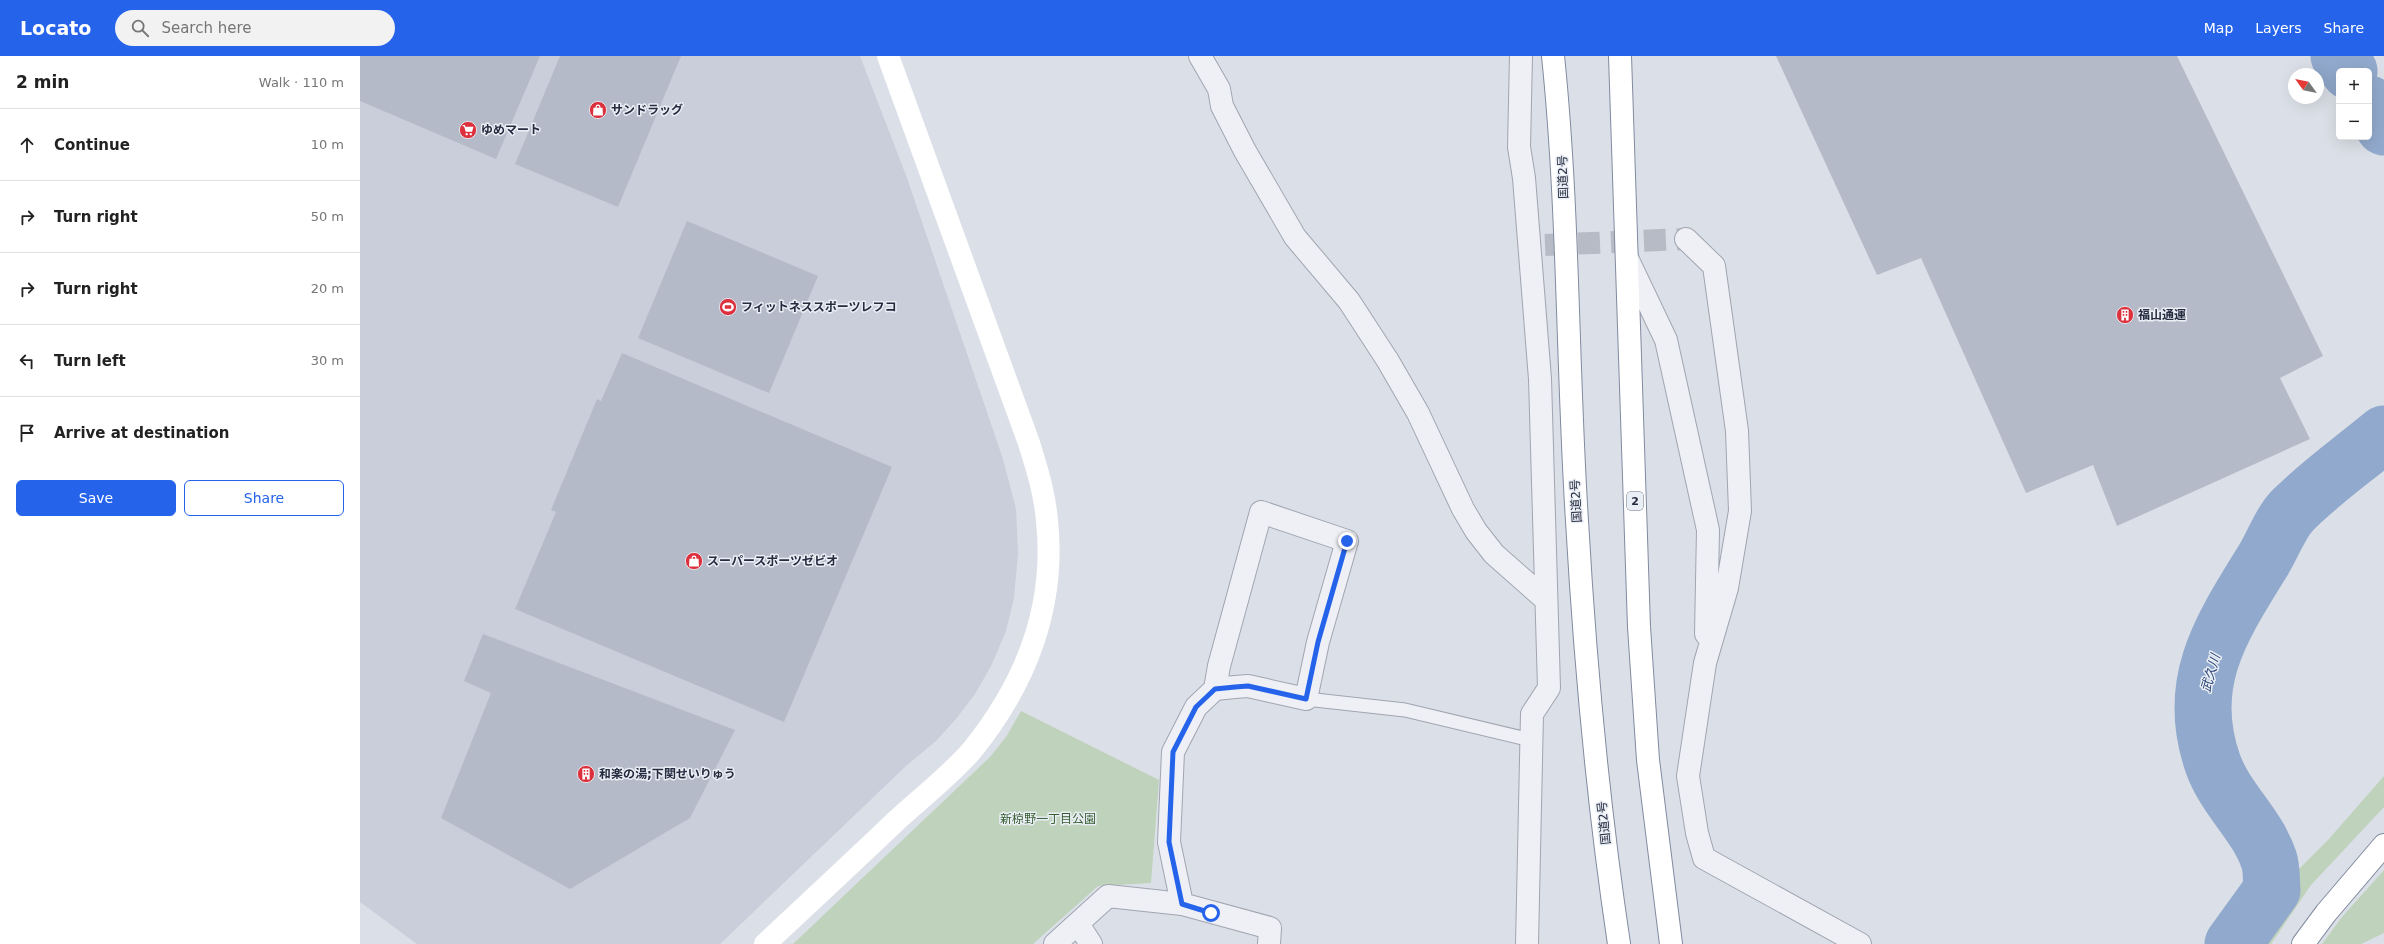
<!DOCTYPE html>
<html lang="en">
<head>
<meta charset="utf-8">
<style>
	body { margin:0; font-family:"DejaVu Sans","Noto Sans JP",sans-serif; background:#f2f2f2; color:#222 }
	.controls { position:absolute; right:12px; top:12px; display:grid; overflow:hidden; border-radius:6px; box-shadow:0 4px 16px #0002 }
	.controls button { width:36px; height:36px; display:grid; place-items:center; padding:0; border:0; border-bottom:1px solid #e0e0e0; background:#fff; color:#222; font:20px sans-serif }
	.compass { position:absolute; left:1928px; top:12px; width:36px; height:36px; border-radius:50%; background:#fff; box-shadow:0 4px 16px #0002; rotate:303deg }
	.stop { position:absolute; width:12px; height:12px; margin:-9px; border:3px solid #2563eb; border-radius:50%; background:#fff }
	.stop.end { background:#2563eb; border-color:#fff; box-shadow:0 1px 4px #0008 }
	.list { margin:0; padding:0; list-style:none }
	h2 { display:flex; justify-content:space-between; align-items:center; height:52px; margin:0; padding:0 16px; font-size:17px }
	h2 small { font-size:13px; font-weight:400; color:#767676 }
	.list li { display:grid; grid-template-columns:26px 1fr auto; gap:12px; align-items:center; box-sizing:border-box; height:72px; padding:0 16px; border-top:1px solid #e0e0e0 }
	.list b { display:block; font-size:15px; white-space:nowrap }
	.list em { font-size:13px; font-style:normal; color:#767676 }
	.actions { display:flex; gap:8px; padding:12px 16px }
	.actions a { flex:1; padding:9px 0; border:1px solid #2563eb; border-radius:6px; text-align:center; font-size:14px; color:#2563eb }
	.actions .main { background:#2563eb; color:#fff }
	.icon { flex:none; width:22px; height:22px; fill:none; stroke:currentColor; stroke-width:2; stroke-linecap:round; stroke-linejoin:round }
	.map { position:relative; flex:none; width:2024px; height:888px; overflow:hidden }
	header { display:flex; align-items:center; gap:24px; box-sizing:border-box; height:56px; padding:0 20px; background:#2563eb; color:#fff }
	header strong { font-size:19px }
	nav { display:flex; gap:22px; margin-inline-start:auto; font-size:14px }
	.search { width:280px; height:36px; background:#f2f2f2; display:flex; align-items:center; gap:10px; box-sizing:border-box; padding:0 14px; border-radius:22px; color:#767676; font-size:15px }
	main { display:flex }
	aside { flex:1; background:#fff }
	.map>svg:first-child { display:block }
	.built { fill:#c9ceda }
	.green { fill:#bfd2bb }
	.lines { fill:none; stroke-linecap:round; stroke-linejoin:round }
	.river { stroke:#91a9cc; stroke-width:57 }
	.building { fill:#b5bac8 }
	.street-tunnel { stroke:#b6bbc5; stroke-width:22; stroke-dasharray:22 11; stroke-linecap:butt }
	.lane-casing { stroke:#a0a5b1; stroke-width:15 }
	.street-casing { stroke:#a0a5b1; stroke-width:24 }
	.highway-casing { stroke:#818b9f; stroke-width:24 }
	.lane { stroke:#eef0f5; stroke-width:13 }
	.street { stroke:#eef0f5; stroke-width:22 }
	.secondary { stroke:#fff; stroke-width:22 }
	.highway { stroke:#fff; stroke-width:22 }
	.route { stroke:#2563eb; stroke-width:5 }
	.labels { text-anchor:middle; stroke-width:3; stroke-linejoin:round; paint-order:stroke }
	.shield { fill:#eaeef5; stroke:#5f6676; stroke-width:1 }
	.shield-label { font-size:11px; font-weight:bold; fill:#242b3f }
	.poi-label { font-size:12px; font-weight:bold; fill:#242b3f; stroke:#eaeef5; text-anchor:start }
	.street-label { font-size:12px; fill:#242b3f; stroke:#eaeef5 }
	.park-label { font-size:12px; fill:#345c2f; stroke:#eaeef5 }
	.water-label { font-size:13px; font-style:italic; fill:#2a4677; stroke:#eaeef5 }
</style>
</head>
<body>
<header>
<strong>Locato</strong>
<div class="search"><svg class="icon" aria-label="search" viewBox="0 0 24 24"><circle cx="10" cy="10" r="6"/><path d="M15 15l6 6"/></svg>Search here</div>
<nav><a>Map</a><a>Layers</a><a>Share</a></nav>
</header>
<main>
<aside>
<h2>2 min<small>Walk · 110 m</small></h2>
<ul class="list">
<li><svg class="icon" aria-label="ahead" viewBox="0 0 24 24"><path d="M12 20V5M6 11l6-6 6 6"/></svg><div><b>Continue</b></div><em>10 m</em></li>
<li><svg class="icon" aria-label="right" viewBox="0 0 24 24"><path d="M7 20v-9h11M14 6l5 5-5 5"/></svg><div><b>Turn right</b></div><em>50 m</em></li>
<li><svg class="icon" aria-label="right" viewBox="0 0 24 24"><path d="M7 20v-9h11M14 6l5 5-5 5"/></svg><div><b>Turn right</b></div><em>20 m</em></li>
<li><svg class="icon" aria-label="left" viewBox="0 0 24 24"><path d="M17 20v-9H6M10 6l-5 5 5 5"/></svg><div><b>Turn left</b></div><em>30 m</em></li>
<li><svg class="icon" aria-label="arrive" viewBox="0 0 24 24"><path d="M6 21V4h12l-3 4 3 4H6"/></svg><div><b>Arrive at destination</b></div></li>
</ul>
<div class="actions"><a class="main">Save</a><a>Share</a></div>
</aside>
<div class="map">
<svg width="2024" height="888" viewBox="0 0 2024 888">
	<rect width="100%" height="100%" fill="#dbdfe7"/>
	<path class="built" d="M 0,0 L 500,0 L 547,122 L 643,403 L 656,453 L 658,497 L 654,542 L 646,575 L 631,610 L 615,638 L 596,663 L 576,685 L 546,710 L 360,888 L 57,888 L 0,846 Z"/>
	<path class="green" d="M 661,655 L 799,724 L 791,827 L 738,830 L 673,888 L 433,888 L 630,701 L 646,681 Z
		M 2024,720 L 2024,751 L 1951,829 L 1911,888 L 1861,888 L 1908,829 L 1940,812 L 1968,784 Z
		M 2024,814 L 2024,877 L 2001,888 L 1962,888 L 1982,861 Z"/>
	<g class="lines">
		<path class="river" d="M 1979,0 L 1989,15
			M 2009,48 L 2024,71
			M 1873,888 L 1912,834 C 1911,825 1912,813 1909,804 C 1897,768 1866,744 1853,708 C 1824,626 1862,571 1904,503 C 1913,488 1921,466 1933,454 C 1961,426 1994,403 2024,378"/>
	</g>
	<path class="building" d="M 0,0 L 180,0 L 136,103 L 0,45 Z
		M 200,0 L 321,0 L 258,151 L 155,108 Z
		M 1416,0 L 1817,0 L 1963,300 L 1920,322 L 1950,383 L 1757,470 L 1733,409 L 1666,437 L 1561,202 L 1517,219 Z
		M 327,165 L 458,220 L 409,337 L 278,282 Z
		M 262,297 L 532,411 L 424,666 L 155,553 L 196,456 L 191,454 L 237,343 L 241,345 Z
		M 123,578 L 375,674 L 330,762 L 210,833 L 81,762 L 131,637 L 104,625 Z"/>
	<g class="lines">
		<path class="street-tunnel" d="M 1185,189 L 1326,183"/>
		<defs>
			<path id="lane" d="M 946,643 L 1045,654 L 1171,684"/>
			<path id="street" d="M 840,0 L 859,33 L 862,50 L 885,95 L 935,181 L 989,245 L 1028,305 L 1058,357 L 1103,453 L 1116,475 L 1134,498 L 1185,543
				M 1161,0 L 1159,91 L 1164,122 L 1180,323 L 1189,632 L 1172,658 L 1167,888
				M 1326,183 L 1354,210 L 1377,375 L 1380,455 L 1367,532 L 1345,607 L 1328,720 L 1337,777 L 1344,802 L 1500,888
				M 1267,202 L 1306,284 L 1348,474 L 1346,578
				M 822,848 L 809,786 L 813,696 L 836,651 L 855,633 L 875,631 L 888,630 L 946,643 L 958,586 L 987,485 L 901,456 L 859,610 L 855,633
				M 718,868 L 731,888
				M 695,888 L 748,840 L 822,848 L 910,872 L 909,888"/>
			<path id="highway" d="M 1193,0 C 1209,154 1207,310 1217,465 C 1225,606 1238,748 1259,888
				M 1260,0 L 1279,571 L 1288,704 L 1311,888
				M 1943,888 L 1966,857 L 2024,789"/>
		</defs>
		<use href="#lane" class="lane-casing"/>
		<use href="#street" class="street-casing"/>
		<use href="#highway" class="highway-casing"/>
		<use href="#lane" class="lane"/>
		<use href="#street" class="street"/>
		<path class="secondary" d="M 405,888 C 449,847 493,806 537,764 C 561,742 593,717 613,693 C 666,627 696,550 687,465 C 685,438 677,413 669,387 L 528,0"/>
		<use href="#highway" class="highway"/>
	</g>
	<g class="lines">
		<path class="route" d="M 851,857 L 822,848 L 809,786 L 813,696 L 836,651 L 855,633 L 875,631 L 888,630 L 946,643 L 958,586 L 987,485"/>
	</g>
	<defs>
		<symbol id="shop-disc" viewBox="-11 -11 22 22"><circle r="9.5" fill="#dc303d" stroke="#eaeef5"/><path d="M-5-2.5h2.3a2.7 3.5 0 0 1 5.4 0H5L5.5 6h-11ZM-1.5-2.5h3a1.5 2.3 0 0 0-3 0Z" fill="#fff"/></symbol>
		<symbol id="supermarket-disc" viewBox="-11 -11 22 22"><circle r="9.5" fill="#dc303d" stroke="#eaeef5"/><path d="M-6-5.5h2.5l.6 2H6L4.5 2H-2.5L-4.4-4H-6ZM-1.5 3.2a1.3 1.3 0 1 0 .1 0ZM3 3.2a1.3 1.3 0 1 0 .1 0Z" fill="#fff"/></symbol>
		<symbol id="stadium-disc" viewBox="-11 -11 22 22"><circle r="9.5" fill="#dc303d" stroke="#eaeef5"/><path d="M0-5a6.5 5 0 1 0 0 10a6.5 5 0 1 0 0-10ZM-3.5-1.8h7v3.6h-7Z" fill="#fff"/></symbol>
		<symbol id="building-disc" viewBox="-11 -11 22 22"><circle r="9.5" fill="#dc303d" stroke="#eaeef5"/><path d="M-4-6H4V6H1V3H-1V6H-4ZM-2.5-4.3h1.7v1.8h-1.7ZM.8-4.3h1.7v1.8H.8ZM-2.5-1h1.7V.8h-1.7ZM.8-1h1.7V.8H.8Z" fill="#fff"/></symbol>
	</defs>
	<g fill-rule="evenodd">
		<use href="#shop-disc" x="228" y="44" width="20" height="20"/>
		<use href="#supermarket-disc" x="98" y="64" width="20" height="20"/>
		<use href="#stadium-disc" x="358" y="241" width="20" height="20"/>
		<use href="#building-disc" x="1755" y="249" width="20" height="20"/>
		<use href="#shop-disc" x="324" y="495" width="20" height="20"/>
		<use href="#building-disc" x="216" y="708" width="20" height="20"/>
	</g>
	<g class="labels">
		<rect class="shield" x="1267" y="436" width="16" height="18" rx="3"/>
		<g class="shield-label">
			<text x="1275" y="449">2</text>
		</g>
		<g class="poi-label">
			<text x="251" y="58">サンドラッグ</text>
			<text x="121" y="78">ゆめマート</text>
			<text x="381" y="255">フィットネススポーツレフコ</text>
			<text x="1778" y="263">福山通運</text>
			<text x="347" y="509">スーパースポーツゼビオ</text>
			<text x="239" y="722">和楽の湯;下関せいりゅう</text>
		</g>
		<g class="street-label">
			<text transform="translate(1203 121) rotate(-92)" y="4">国道2号</text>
			<text transform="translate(1216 445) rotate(-93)" y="4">国道2号</text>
			<text transform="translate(1244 767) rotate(-96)" y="4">国道2号</text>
		</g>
		<g class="park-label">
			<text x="688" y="767">新椋野一丁目公園</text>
		</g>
		<g class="water-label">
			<text transform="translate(1850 617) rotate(-74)" y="5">武久川</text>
		</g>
	</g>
</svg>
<div class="controls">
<button>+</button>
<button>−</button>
</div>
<svg class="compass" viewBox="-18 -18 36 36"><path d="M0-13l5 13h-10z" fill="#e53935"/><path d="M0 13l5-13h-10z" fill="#767676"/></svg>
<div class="stop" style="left:851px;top:857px"></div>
<div class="stop end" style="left:987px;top:485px"></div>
</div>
</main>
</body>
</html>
